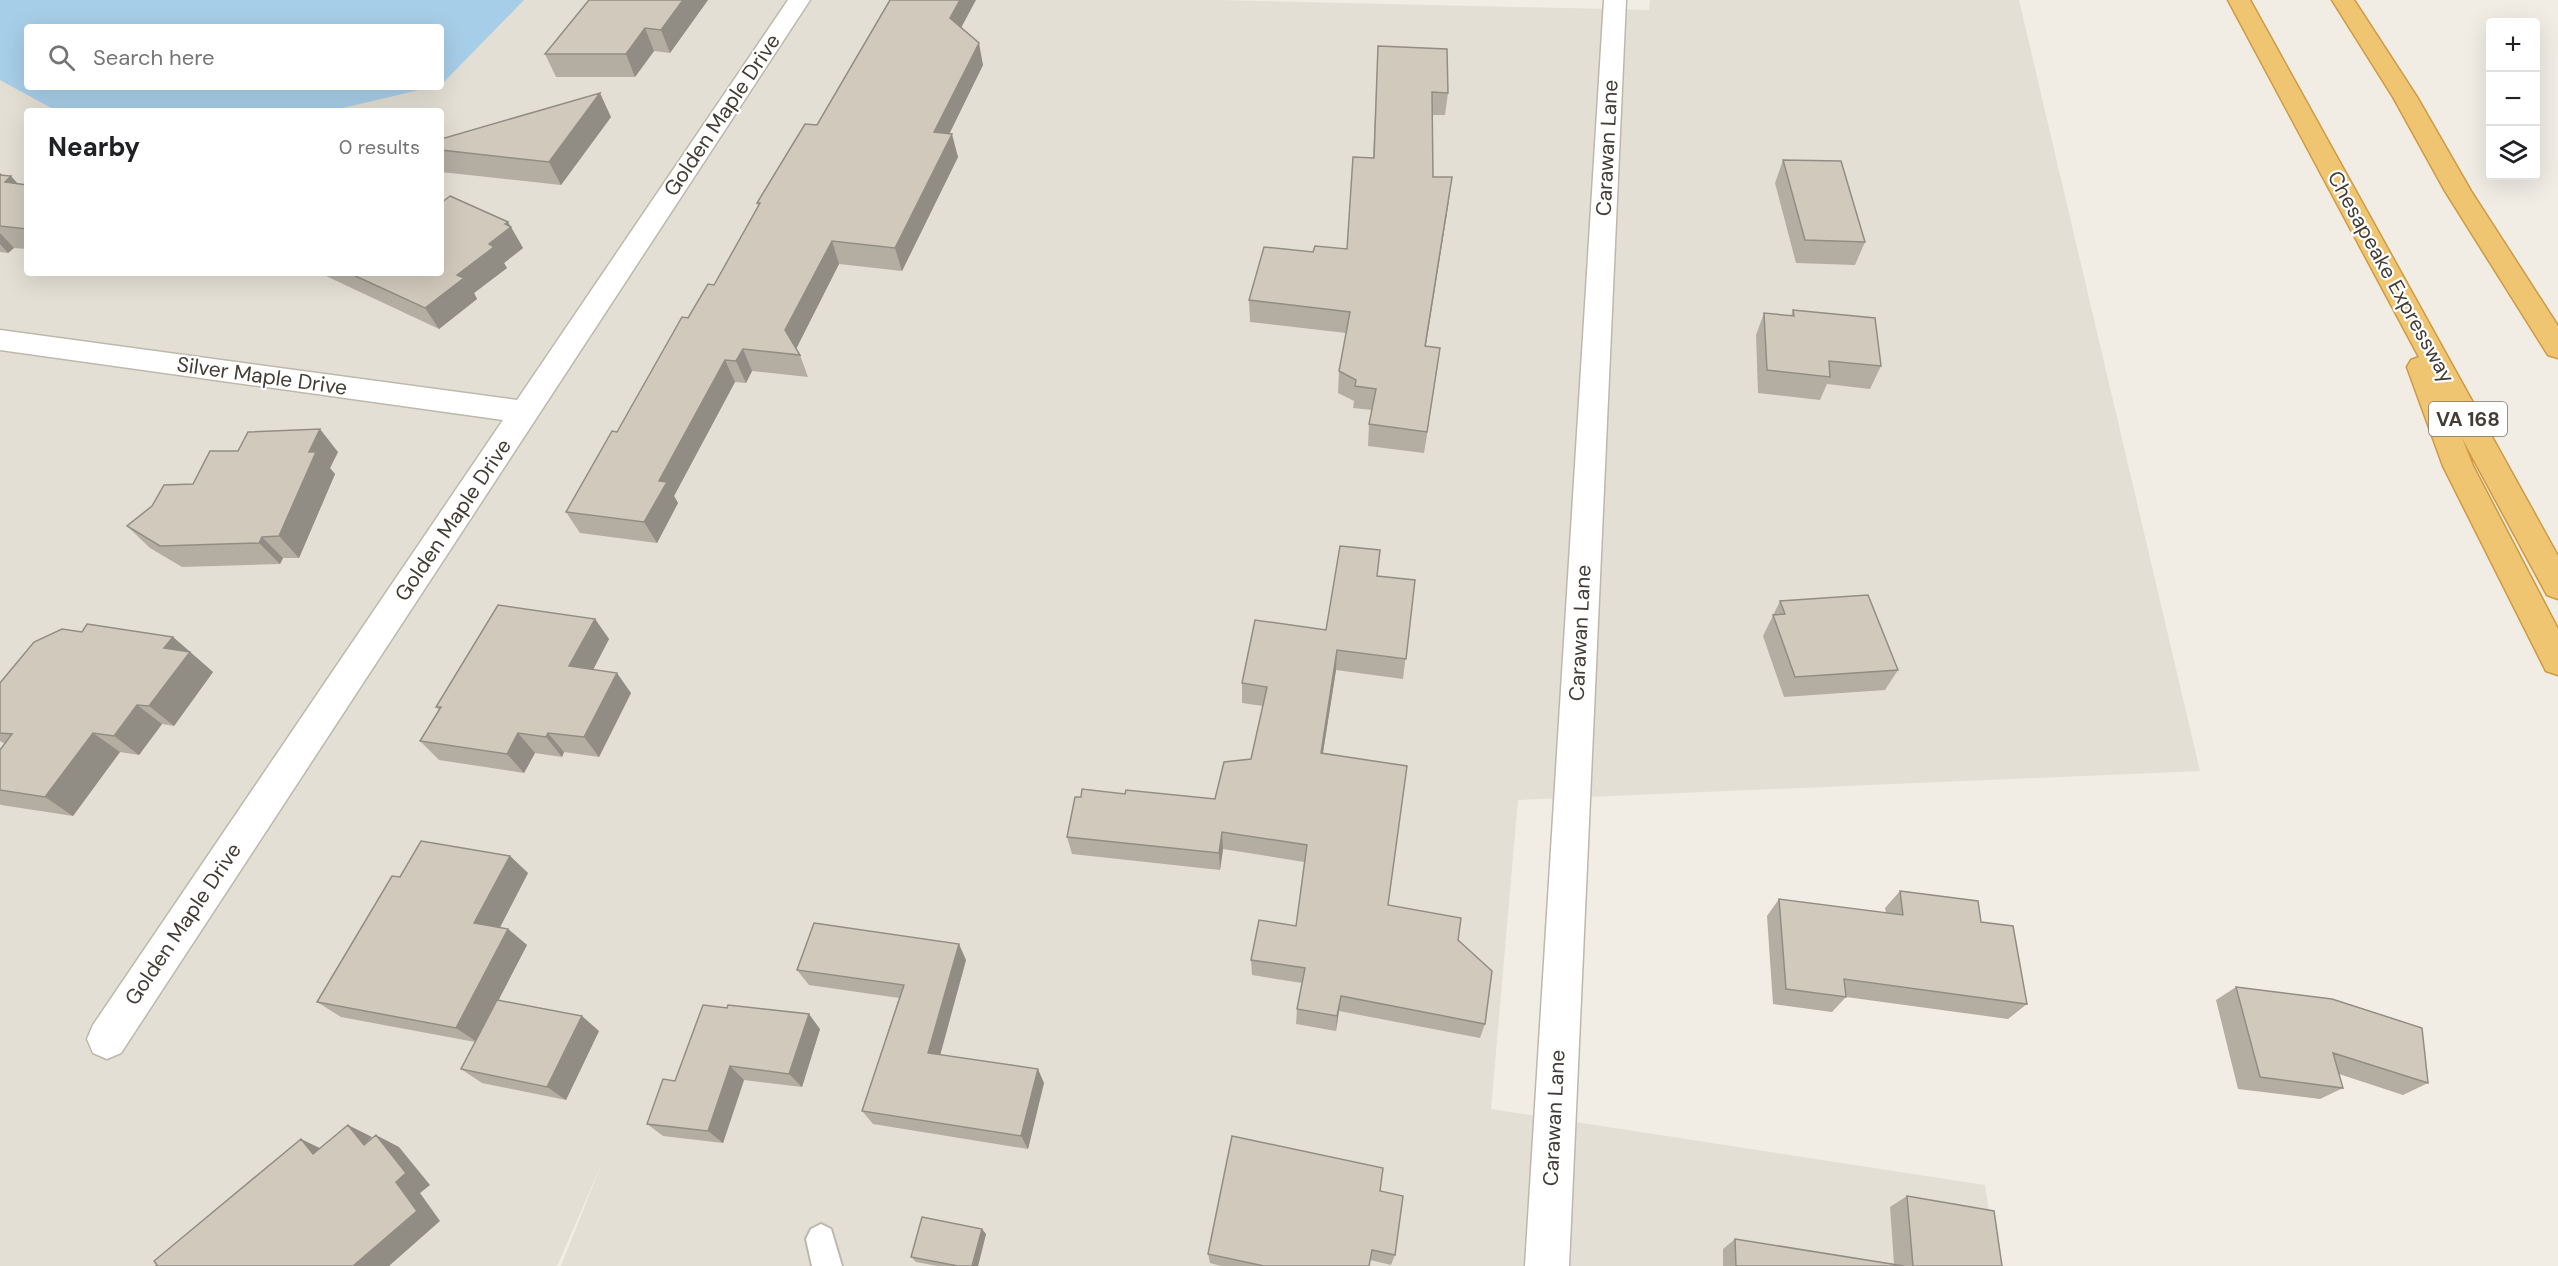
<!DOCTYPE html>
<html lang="en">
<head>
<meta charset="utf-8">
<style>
	body { margin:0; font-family:"DM Sans",sans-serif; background:#f2f2f2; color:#202124 }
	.controls { position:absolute; right:18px; top:18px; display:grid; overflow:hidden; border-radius:6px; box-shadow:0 6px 24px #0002 }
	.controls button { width:54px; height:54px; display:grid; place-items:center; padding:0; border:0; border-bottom:2px solid #e0e0e0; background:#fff; color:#202124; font:30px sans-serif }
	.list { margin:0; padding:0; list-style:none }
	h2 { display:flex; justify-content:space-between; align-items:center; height:78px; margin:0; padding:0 24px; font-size:26px }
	h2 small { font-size:20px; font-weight:400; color:#757577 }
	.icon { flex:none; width:33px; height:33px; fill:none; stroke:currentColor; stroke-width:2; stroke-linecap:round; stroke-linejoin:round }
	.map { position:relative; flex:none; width:2558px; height:1266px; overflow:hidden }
	.search { position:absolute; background:#fff; box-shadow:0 6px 24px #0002; left:24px; top:24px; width:420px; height:66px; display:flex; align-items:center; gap:15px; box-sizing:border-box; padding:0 21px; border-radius:6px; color:#757577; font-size:22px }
	.panel { position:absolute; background:#fff; box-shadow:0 6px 24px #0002; left:24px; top:108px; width:420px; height:168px; border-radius:6px }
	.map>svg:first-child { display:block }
	.residential { fill:#e4dfd4; fill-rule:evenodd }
	.water { fill:#a7cee8 }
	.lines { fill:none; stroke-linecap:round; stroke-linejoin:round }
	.service-casing { stroke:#beb8ac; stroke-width:4 }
	.minor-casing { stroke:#beb8ac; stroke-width:3 }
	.motorway-casing { stroke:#ce9a43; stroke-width:3 }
	.service { fill:#fff; fill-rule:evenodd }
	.minor { fill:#fff; fill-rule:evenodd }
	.motorway { fill:#f0c571; fill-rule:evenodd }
	.wall { fill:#b4ada2 }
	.shaded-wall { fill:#928d84 }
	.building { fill:#d1c9bc; stroke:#928d84; stroke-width:1.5 }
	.labels { text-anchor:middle; stroke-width:4.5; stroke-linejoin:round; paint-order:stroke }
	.shield { fill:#fff; stroke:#7b7772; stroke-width:1.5 }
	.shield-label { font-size:20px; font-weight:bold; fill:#433d35 }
	.street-label { font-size:21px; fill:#433d35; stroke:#fff }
</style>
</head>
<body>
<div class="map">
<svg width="2558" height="1266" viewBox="0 0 2558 1266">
	<rect width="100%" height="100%" fill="#f1ede5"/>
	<path class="residential" d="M 0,0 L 1216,0 L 1649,10 L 1650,0 L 2019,0 L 2200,771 L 1518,800 L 1491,1109 L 1985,1185 L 1997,1266 L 561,1266 L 602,1163 L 557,1266 L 0,1266 ZM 27,27 L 441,27 L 441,87 L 27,87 ZM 27,111 L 441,111 L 441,273 L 27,273 Z"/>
	<path class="water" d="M 0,0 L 524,0 L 441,85 L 441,27 L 27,27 L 27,87 L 432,87 L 330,111 L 67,111 L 55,110 L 0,80 Z"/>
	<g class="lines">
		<defs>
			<path id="service" d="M 821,1224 L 831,1229 L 842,1266 L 812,1266 L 806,1239 L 811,1229 Z"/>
			<path id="minor" d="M 788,0 L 810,0 L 121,1053 L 107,1059 L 93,1053 L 87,1039 L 93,1025 L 503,420 L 0,350 L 0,330 L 517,400 Z
				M 1604,0 L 1626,0 L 1569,1266 L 1525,1266 Z"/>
			<path id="motorway" d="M 2228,0 L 2250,0 L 2558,556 L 2558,599 L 2547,595 L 2462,438 L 2473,466 L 2558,629 L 2558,675 L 2546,671 L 2443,466 L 2407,367 L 2411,360 L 2419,357 Z
				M 2332,0 L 2354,0 L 2417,97 L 2471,191 L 2558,326 L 2558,358 L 2548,355 L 2445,191 L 2393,97 Z"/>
		</defs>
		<use href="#service" class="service-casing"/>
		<use href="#minor" class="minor-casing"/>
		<use href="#motorway" class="motorway-casing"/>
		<use href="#service" class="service"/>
		<use href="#minor" class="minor"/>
		<use href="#motorway" class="motorway"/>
	</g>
	<path class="wall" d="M 708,0 L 670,53 L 654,51 L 635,77 L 556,77 L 545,54 Z
		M 961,28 L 983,65 L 949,134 L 958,157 L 902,271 L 839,264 L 796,349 L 800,355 L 808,377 L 752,371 L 746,383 L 735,382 L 674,496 L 678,503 L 657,543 L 580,533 L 566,512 L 688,318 L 714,285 L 758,206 L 757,203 L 817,125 Z
		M 1378,46 L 1448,93 L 1445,115 L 1432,115 L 1433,177 L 1449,200 L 1426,346 L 1440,348 L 1424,453 L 1368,446 L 1369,424 L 1372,410 L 1353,408 L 1354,401 L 1338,393 L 1339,371 L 1346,333 L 1250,322 L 1249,300 L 1313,252 L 1347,249 L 1373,158 Z
		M 611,117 L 561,185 L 441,172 L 441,139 Z
		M 1783,160 L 1865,242 L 1855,265 L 1796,263 L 1775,183 Z
		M 0,173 L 2,175 L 18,184 L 27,185 L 27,249 L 14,248 L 8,253 L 0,252 Z
		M 508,222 L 523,248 L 504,263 L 507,268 L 474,293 L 477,299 L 439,329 L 326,276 L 324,273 L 441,273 Z
		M 1793,310 L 1881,366 L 1870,389 L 1827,384 L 1820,400 L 1758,393 L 1756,335 L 1764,313 L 1791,316 Z
		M 238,451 L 338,452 L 330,468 L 335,474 L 299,558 L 283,558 L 280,564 L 182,567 L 150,548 L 127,526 L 193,484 Z
		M 1378,576 L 1415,580 L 1403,679 L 1336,670 L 1323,753 L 1388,905 L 1458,940 L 1485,1024 L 1480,1038 L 1339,1011 L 1336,1031 L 1296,1024 L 1297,1009 L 1302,983 L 1252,975 L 1251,960 L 1296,926 L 1304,862 L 1223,849 L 1220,870 L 1072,854 L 1067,837 L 1081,797 L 1125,794 L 1215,799 L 1251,759 L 1263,706 L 1242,703 L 1242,683 L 1326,630 Z
		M 1780,601 L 1898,670 L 1885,690 L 1784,697 L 1763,636 Z
		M 595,619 L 609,639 L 593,670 L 631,693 L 599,757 L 564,752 L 562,757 L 535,753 L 524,773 L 439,760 L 420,741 L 439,710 L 436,707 Z
		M 82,632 L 173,637 L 213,672 L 174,726 L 162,724 L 139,755 L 120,752 L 73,816 L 1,805 L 0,804 L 0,750 L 5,744 L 0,741 L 0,683 Z
		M 510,856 L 528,873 L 500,927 L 508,929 L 527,945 L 498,1000 L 599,1031 L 566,1100 L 482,1083 L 461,1069 L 475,1042 L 341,1017 L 317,1002 L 400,877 Z
		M 1900,891 L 1981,922 L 2027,1004 L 2008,1019 L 1846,997 L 1832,1012 L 1773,1004 L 1767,916 L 1779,899 L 1886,913 L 1885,908 Z
		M 966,960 L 940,1054 L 1044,1083 L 1028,1149 L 873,1124 L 862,1111 L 899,998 L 809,985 L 797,970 Z
		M 2236,987 L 2428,1083 L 2403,1095 L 2339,1074 L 2343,1088 L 2320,1099 L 2238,1089 L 2216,1000 Z
		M 820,1029 L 802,1087 L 744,1080 L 723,1143 L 663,1136 L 647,1124 L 675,1081 Z
		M 1380,1191 L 1395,1255 L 1391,1265 L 1370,1260 L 1369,1266 L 1221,1266 L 1210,1263 L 1208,1254 Z
		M 1907,1196 L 2002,1266 L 1723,1266 L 1723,1249 L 1735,1239 L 1894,1264 L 1890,1207 Z
		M 986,1234 L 978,1266 L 937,1266 L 916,1262 L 911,1257 Z"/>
	<path class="shaded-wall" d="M 683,0 L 708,0 L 670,53 L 661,30 Z
		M 960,0 L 976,0 L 954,41 L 950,18 Z
		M 645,28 L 654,51 L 635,77 L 626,54 Z
		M 979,43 L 983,65 L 939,155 L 934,132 Z
		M 600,93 L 611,117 L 561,185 L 549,162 Z
		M 952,134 L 958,157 L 902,271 L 895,248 Z
		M 0,173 L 7,180 L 11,176 L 27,194 L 0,181 Z
		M 1452,177 L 1449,200 L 1422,368 L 1425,346 Z
		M 508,222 L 523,248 L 504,263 L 507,268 L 474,293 L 477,299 L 439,329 L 425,308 L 489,244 L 505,224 Z
		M 0,233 L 14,248 L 8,253 L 0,244 Z
		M 832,241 L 839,264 L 794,353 L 785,330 Z
		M 1440,348 L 1437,370 L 1424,453 L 1427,432 Z
		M 743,349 L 752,371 L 746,383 L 736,361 Z
		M 725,360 L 735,382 L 674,496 L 678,503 L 657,543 L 644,522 L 659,481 Z
		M 320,429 L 338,452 L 330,468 L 335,474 L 299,558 L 279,536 L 309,452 Z
		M 262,537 L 283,558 L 280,564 L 259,543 Z
		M 595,619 L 609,639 L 584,687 L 569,666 Z
		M 173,637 L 213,672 L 174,726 L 149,706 L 164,648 Z
		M 1337,650 L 1336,670 L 1320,771 L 1321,753 Z
		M 617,673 L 631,693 L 599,757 L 584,737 Z
		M 137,705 L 162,724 L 139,755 L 114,736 Z
		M 93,733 L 120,752 L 73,816 L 45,797 Z
		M 518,733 L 535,753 L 524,773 L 507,754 Z
		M 548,733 L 564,752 L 562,757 L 546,737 Z
		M 1222,832 L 1223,849 L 1220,870 L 1219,853 Z
		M 510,856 L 528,873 L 494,939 L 474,923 Z
		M 508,929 L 527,945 L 477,1042 L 456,1028 Z
		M 959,944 L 966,960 L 937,1067 L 928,1053 Z
		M 1341,996 L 1339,1011 L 1336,1031 L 1337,1016 Z
		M 809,1014 L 820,1029 L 802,1087 L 789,1074 Z
		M 582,1016 L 599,1031 L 566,1100 L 547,1087 Z
		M 730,1066 L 744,1080 L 723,1143 L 708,1131 Z
		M 1038,1069 L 1044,1083 L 1028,1149 L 1021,1136 Z
		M 348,1125 L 372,1137 L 364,1145 Z
		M 376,1135 L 399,1147 L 430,1185 L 420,1193 L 440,1221 L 389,1266 L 353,1266 L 396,1182 Z
		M 301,1139 L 326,1151 L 313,1154 Z
		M 982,1229 L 986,1234 L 978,1266 L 972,1266 Z"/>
	<path class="building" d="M 589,0 L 683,0 L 661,30 L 645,28 L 626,54 L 545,54 Z
		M 890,0 L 960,0 L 950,18 L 979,43 L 934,132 L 952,134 L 895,248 L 832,241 L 785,330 L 800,355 L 743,349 L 736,361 L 725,360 L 659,481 L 667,482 L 644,522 L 566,512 L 612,431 L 617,432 L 682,317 L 688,318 L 708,284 L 714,285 L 760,203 L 757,203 L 805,124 L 817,125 Z
		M 1378,46 L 1447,49 L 1448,93 L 1432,92 L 1433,177 L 1452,177 L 1425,346 L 1440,348 L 1427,432 L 1369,424 L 1376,389 L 1355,386 L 1356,380 L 1339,371 L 1350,312 L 1249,300 L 1264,247 L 1313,252 L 1315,246 L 1347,249 L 1353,157 L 1374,158 Z
		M 600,93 L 549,162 L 441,150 L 441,139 Z
		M 1783,160 L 1841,161 L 1865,242 L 1805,240 Z
		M 0,175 L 11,176 L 5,182 L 27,185 L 27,229 L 0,226 Z
		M 450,196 L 508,222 L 505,224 L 511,227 L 489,244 L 494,247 L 457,275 L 464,278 L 425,308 L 349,273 L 441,273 L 441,203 Z
		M 1793,310 L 1875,318 L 1881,366 L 1829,361 L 1830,377 L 1767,370 L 1764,313 L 1794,316 Z
		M 320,429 L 309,452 L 316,452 L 279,536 L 262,537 L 259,543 L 160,546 L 127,526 L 152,506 L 164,485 L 193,484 L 210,451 L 238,451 L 248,432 Z
		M 1340,546 L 1380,550 L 1377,576 L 1415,580 L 1406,659 L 1337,650 L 1321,753 L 1407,766 L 1388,905 L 1461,918 L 1458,940 L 1492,971 L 1485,1024 L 1341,996 L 1337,1016 L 1297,1009 L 1305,968 L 1251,960 L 1259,920 L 1296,926 L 1307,845 L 1222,832 L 1219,853 L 1067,837 L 1075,797 L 1081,797 L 1082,789 L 1125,794 L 1126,790 L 1215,799 L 1224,762 L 1251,759 L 1267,687 L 1242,683 L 1255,620 L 1326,630 Z
		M 1868,595 L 1898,670 L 1795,677 L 1773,615 L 1785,614 L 1780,601 Z
		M 498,605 L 595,619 L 569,666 L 617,673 L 584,737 L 548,733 L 546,737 L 518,733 L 507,754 L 420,741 L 441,707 L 436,707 Z
		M 87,624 L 173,637 L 164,648 L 190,652 L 149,706 L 137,705 L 114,736 L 93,733 L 45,797 L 0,790 L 0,750 L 12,734 L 0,733 L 0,683 L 34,642 L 62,629 L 82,632 Z
		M 421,841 L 510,856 L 474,923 L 508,929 L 456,1028 L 317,1002 L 392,876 L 400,877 Z
		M 1900,891 L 1978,901 L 1981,922 L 2013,926 L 2027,1004 L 1844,979 L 1846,997 L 1786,989 L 1779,899 L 1903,915 Z
		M 814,923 L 959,944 L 928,1053 L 1038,1069 L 1021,1136 L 862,1111 L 904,985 L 797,970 Z
		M 2236,987 L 2332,999 L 2422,1028 L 2428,1083 L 2333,1053 L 2343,1088 L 2260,1077 Z
		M 497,1000 L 582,1016 L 547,1087 L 461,1069 Z
		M 703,1005 L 727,1008 L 728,1005 L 809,1014 L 789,1074 L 730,1066 L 708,1131 L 647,1124 L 663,1079 L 675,1081 Z
		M 348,1125 L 364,1145 L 376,1135 L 406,1173 L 396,1182 L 417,1211 L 353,1266 L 156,1266 L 157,1265 L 154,1261 L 301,1139 L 313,1154 Z
		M 1232,1136 L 1383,1168 L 1380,1191 L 1403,1196 L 1395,1255 L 1372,1250 L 1369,1266 L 1264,1266 L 1208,1254 Z
		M 1907,1196 L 1994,1211 L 2002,1266 L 1913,1266 Z
		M 922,1217 L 982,1229 L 972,1266 L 958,1266 L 911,1257 Z
		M 1735,1239 L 1904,1266 L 1736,1266 Z"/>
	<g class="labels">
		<rect class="shield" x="2429" y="402" width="78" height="34" rx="4.5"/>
		<g class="shield-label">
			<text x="2468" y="426">VA 168</text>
		</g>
		<g class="street-label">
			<text transform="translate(722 115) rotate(-56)" y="7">Golden Maple Drive</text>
			<text transform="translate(1607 148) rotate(-87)" y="7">Carawan Lane</text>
			<text transform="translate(2391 277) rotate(61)" y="7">Chesapeake Expressway</text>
			<text transform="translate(262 376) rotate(8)" y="7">Silver Maple Drive</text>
			<text transform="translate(453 520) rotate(-56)" y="7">Golden Maple Drive</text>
			<text transform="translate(1580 633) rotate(-87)" y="7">Carawan Lane</text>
			<text transform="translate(183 924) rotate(-56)" y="7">Golden Maple Drive</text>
			<text transform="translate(1554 1118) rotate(-87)" y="7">Carawan Lane</text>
		</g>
	</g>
</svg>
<div class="controls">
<button>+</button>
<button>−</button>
<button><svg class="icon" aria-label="layers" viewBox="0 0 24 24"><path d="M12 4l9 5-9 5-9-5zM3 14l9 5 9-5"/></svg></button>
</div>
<div class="search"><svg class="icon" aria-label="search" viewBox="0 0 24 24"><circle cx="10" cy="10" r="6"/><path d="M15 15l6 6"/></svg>Search here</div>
<section class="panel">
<h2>Nearby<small>0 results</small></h2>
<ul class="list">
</ul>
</section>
</div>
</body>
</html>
